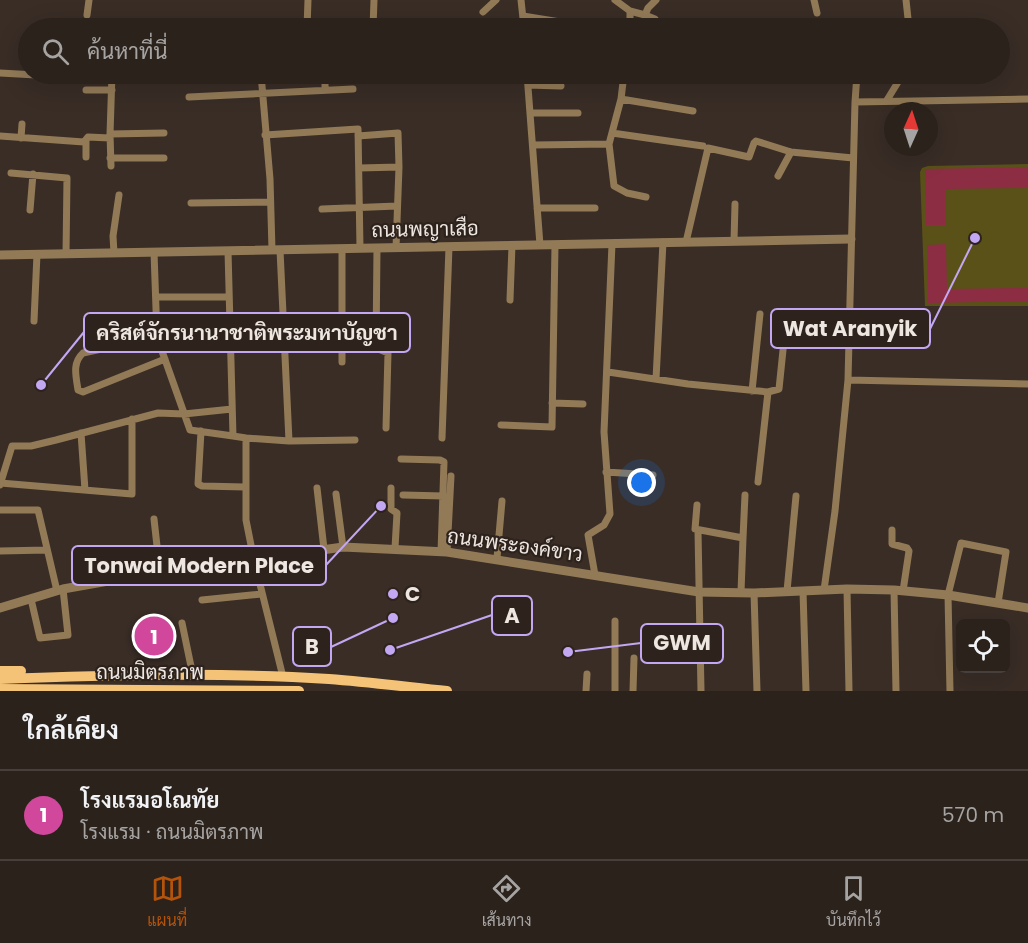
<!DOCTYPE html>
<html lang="th">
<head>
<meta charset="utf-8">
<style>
	body { margin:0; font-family:Poppins,Sarabun,sans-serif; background:#332a25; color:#f1f3f6 }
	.controls { position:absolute; right:18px; bottom:18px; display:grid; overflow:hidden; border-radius:9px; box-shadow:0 6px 24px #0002 }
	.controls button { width:54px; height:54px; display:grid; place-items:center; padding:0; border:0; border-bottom:2px solid #473f3b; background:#2b221c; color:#f1f3f6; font:30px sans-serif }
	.compass { position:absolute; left:884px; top:102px; width:54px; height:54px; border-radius:50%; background:#2b221c; box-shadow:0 6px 24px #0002; rotate:3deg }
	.you { position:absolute; left:642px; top:483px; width:21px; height:21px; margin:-15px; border:4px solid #fff; border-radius:50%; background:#1a73e8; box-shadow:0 0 0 9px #1a73e833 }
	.badge { display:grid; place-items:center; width:39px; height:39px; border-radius:50%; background:#b45309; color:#fff; font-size:20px; font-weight:700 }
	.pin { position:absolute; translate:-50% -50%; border:3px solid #fff; box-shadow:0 2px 6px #0006 }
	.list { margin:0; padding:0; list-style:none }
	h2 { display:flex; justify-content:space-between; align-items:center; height:78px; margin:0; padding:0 24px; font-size:26px }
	h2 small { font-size:20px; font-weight:400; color:#a6a4a3 }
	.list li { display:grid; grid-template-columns:39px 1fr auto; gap:18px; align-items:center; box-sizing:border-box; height:90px; padding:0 24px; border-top:2px solid #473f3b }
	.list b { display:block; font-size:22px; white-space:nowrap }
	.list p { margin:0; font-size:20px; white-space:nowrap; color:#a6a4a3 }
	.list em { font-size:20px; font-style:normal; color:#a6a4a3 }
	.icon { flex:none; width:33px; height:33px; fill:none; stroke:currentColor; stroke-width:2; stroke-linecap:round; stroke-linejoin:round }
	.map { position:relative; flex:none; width:1028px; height:691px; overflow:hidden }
	.search { position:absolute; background:#2b221c; box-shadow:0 6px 24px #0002; left:18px; right:18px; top:18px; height:66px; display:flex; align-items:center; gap:15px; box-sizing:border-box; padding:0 21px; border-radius:33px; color:#a6a4a3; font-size:22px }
	.sheet { height:168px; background:#2b221c }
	nav { display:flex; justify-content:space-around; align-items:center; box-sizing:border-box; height:84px; border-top:2px solid #473f3b; background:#2b221c; font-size:16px; color:#a6a4a3 }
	nav a { display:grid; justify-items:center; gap:3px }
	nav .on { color:#b45309 }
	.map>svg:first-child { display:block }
	.green { fill:#5a5119 }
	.water { fill:#8c2d44 }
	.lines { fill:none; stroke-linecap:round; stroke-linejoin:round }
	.minor { stroke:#927a57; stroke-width:7 }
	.tertiary { stroke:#927a57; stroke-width:9 }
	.primary { stroke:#f5c377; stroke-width:10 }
	.poi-dot { fill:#c3a7f2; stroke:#2e231c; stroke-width:2 }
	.labels { text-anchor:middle; stroke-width:4.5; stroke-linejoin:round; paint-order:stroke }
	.street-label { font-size:20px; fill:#ede6e1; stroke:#2e231c }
	.poi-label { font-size:20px; font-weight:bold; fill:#ede6e1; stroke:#2e231c; text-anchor:start }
	.leader { fill:none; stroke:#c3a7f2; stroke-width:2 }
	.callout-dot { fill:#c3a7f2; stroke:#2e231c; stroke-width:2 }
	.callout { fill:#2e231c; stroke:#c3a7f2; stroke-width:2 }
	.callout-label { font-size:21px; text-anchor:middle; font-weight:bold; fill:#ede6e1 }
</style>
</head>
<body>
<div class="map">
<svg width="1028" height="691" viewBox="0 0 1028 691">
	<rect width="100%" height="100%" fill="#392d26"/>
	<path class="green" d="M 1028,164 L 1028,306 L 925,306 L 920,172 L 922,168 L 928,166 Z"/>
	<path class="water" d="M 1028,167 L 1028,188 L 946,189 L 946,225 L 926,225 L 925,169 Z
		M 946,244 L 947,289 L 1028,288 L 1028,301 L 928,303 L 927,245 Z"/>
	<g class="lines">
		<path class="minor" d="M 521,0 L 524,28
			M 615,0 L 630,11 L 630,28
			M 814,0 L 817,13
			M 906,0 L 909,28
			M 630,11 L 645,15 L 648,8 L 656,0
			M 483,12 L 496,0
			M 87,15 L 89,0
			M 645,15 L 655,19
			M 523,16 L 591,27
			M 307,28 L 308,0
			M 373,28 L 374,0
			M 0,73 L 54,76
			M 261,74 L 270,179 L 272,250
			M 325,74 L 325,90
			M 527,74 L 540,245
			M 624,74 L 621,99 L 609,144 L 614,186 L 627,193 L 646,197
			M 900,78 L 937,80 L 961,78
			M 528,85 L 561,86
			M 86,90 L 112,90
			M 189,97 L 353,89
			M 621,99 L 693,111
			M 887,100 L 903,74
			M 855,102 L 857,74
			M 530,113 L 578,113
			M 612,133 L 703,146
			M 110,134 L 164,133
			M 265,135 L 358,129 L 360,248
			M 0,136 L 84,142 L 88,137 L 110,138
			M 358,136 L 398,133 L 399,167 L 396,248
			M 21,138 L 22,124
			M 533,145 L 609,144
			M 86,157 L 86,140
			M 110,158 L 164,158
			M 111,166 L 110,134 L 112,74
			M 359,168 L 399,167
			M 11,173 L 67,178 L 66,254
			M 778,176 L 791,152
			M 191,203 L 270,202
			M 537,208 L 595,208
			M 322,209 L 397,206
			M 30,210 L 33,174
			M 734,241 L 735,204
			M 686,242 L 708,148 L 749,157 L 754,143 L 756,141 L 791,152 L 853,158
			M 377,248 L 376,348 L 388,353 L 386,428
			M 228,251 L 233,436 L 246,438 L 246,520 L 254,560 L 283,677
			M 154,252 L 157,337 L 190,430 L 233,436
			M 114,253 L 113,236 L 119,195
			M 156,297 L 229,297
			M 510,300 L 512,245
			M 34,321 L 37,254
			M 165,359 L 83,392 L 78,390 C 76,376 72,363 83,353 L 157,337 L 230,337
			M 342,362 L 342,249
			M 608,372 L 688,384 L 768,392 L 779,389 L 786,321
			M 656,379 L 663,242
			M 848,380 L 1028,384
			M 752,391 L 760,314
			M 552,403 L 583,404
			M 501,425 L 552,427 L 555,245
			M 201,431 L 198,484 L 202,486 L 245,487
			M 81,433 L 85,490
			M 246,438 L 289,441 L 280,250
			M 442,438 L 449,247
			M 289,441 L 355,440
			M 401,459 L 440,460 L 444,462 L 441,552
			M 606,472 L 653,475
			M 758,482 L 768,392
			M 0,483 L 132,494 L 132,419
			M 0,485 L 12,446 L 31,446 L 56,440 L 158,413 L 184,414 L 232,409
			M 317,488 L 324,549
			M 391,488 L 391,509 L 397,513 L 395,548
			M 336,494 L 343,547
			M 403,495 L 444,496
			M 697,505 L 695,529 L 743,538 L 741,592
			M 0,510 L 38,510 L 57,591
			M 154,519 L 160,573
			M 892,530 L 892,544 L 907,548 L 909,551 L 903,591
			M 698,531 L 701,691
			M 743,538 L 745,495
			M 0,551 L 47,550
			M 447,552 L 451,476
			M 497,558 L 502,501
			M 595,575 L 588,535 L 604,525 L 610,514 L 604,432 L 612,244
			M 847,589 L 849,691
			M 824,590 L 835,511 L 848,380 L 855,102 L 1028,99
			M 894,590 L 896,691
			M 787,591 L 796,496
			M 803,591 L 806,691
			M 754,593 L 757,691
			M 31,599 L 40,638 L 68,635 L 63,589
			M 202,600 L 262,594
			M 182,623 L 193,676
			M 586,691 L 587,674
			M 615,691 L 615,621
			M 633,691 L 634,658
			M 950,691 L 948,595 L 961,543 L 1006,552 L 998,603"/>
		<path class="tertiary" d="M 0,255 L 851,239
			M 0,608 L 63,589 L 131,577 L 343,547 L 447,552 L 699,592 L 754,593 L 847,589 L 894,590 L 948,595 L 1028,608"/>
		<path class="primary" d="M 0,671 L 21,671
			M 0,679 C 109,675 220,672 329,679 C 368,682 408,687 447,691
			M 0,689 L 299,691"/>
	</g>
	<circle class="poi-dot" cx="393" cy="594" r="6"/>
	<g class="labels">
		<g class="street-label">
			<text transform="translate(425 229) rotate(-1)" y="7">ถนนพญาเสือ</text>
			<text transform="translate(515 545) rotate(8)" y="7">ถนนพระองค์ขาว</text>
			<text x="150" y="679">ถนนมิตรภาพ</text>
		</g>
		<g class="poi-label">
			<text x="405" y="601">C</text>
		</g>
	</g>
	<path class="leader" d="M975 238L930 329M41 385L84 332M381 506L326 565M390 650L492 615M568 652L641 643M393 618L331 647"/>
	<g class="callout-dot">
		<circle cx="975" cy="238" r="6"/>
		<circle cx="41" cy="385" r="6"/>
		<circle cx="381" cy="506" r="6"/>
		<circle cx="390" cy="650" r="6"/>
		<circle cx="568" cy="652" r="6"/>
		<circle cx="393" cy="618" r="6"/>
	</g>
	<g class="callout">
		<rect x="771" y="309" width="159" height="39" rx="6"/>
		<rect x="84" y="313" width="326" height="39" rx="6"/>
		<rect x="72" y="546" width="254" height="39" rx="6"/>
		<rect x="492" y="596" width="40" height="39" rx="6"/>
		<rect x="641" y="624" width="82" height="39" rx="6"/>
		<rect x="293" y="627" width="38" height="39" rx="6"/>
	</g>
	<g class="callout-label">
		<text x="850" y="336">Wat Aranyik</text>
		<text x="247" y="340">คริสต์จักรนานาชาติพระมหาบัญชา</text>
		<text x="199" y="573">Tonwai Modern Place</text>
		<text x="512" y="623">A</text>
		<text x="682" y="650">GWM</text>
		<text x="312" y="654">B</text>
	</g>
</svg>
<div class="controls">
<button><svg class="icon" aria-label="locate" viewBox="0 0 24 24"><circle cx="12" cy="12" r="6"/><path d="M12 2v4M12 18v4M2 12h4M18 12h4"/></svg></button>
</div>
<svg class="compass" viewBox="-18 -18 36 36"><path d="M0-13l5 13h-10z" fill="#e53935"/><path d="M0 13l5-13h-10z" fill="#a6a4a3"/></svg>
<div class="you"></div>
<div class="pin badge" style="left:154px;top:636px;background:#d1479c">1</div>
<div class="search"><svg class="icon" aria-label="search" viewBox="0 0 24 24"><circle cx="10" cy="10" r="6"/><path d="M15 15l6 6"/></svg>ค้นหาที่นี่</div>
</div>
<section class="sheet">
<h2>ใกล้เคียง<small></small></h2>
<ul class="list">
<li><span class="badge" style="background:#d1479c">1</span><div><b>โรงแรมอโณทัย</b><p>โรงแรม · ถนนมิตรภาพ</p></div><em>570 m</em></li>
</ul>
</section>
<nav>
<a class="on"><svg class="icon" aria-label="map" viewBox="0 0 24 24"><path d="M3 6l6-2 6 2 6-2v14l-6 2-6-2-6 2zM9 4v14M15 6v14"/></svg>แผนที่</a>
<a><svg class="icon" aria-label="directions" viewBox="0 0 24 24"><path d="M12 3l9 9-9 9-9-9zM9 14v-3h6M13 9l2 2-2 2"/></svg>เส้นทาง</a>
<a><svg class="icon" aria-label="saved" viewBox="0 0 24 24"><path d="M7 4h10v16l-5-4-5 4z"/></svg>บันทึกไว้</a>
</nav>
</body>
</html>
